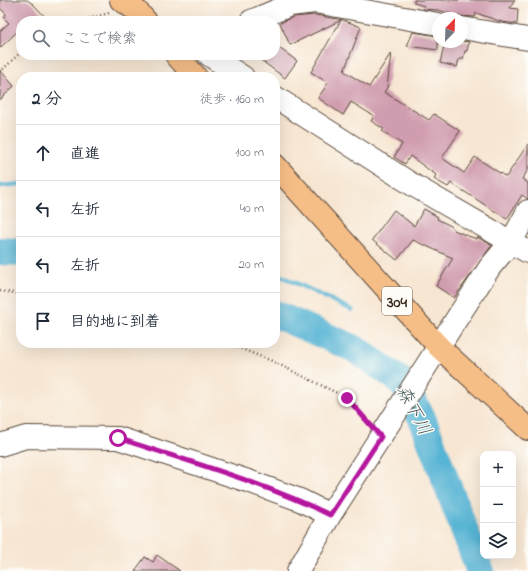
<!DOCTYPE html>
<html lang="ja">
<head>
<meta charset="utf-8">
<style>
	body { margin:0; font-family:"Indie Flower","Klee One",sans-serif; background:#f2f2f3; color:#1f2937 }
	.controls { position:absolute; right:12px; bottom:12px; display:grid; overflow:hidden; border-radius:8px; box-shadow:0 4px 16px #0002 }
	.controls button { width:36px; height:36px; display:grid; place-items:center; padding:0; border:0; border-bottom:1px solid #e0e1e3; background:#fff; color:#1f2937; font:20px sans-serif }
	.compass { position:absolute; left:432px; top:12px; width:36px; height:36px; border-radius:50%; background:#fff; box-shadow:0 4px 16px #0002; rotate:23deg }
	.stop { position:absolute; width:12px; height:12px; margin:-9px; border:3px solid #b5179e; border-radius:50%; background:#fff }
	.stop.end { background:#b5179e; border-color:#fff; box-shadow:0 1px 4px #0008 }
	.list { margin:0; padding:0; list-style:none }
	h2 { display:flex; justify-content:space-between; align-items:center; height:52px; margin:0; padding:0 16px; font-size:17px }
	h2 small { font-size:13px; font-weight:400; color:#747a83 }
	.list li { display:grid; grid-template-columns:26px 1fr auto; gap:12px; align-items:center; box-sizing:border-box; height:56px; padding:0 16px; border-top:1px solid #e0e1e3 }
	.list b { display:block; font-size:15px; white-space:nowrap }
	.list em { font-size:13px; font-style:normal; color:#747a83 }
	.icon { flex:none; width:22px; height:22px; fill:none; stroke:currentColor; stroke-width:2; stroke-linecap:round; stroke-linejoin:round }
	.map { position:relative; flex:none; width:528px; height:571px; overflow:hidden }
	.search { position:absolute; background:#fff; box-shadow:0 4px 16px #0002; left:16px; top:16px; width:264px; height:44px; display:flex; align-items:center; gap:10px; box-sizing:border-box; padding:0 14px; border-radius:16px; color:#747a83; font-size:15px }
	.panel { position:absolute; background:#fff; box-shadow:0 4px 16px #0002; left:16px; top:72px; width:264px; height:276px; border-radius:16px }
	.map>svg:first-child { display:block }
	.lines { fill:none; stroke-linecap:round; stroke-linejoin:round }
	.stream { stroke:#56b4d4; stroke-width:4.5 }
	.river { stroke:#56b4d4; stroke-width:28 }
	.building { fill:#d09caf }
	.minor-casing { stroke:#574639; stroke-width:24 }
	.highway-casing { stroke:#574639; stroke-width:24 }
	.path { stroke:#574639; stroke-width:2.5; stroke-dasharray:1 3; stroke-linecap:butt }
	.minor { stroke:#fff; stroke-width:22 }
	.highway { stroke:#f6be87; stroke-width:22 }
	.route { stroke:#b5179e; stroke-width:5 }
	.labels { text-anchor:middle; stroke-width:3; stroke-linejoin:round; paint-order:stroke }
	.shield { fill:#fdfcf7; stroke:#75695f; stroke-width:1 }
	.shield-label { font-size:16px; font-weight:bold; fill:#3b2a1e }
	.water-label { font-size:18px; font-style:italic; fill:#445a5e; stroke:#fdfcf7 }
</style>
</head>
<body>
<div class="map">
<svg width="528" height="571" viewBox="0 0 528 571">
	<rect width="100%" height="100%" fill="#fdfcf7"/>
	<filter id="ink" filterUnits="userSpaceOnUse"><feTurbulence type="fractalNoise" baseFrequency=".025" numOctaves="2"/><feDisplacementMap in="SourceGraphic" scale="8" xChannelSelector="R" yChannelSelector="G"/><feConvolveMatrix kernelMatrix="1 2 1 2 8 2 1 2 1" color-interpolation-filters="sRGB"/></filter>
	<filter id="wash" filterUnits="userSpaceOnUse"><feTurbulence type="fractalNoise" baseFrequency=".012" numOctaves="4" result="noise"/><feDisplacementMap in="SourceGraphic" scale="16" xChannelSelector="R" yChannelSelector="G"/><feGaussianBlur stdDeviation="0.9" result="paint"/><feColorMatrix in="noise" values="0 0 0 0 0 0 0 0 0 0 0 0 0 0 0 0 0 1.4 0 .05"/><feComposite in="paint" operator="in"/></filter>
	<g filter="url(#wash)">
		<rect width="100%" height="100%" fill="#f7e6d2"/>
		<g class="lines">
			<path class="stream" d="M 0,186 L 21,184
				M 275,273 L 352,310"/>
			<path class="river" d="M 0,251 L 21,252
				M 275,314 L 355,349 L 401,381 L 422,418 L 480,571"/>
		</g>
		<g id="blocks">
			<path class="building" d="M 0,0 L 27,0 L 33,4 L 49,21 L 21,21 L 21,28 L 0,48 L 0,31 L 9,23 L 4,18 L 6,14 L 0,8 Z
				M 414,0 L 515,0 L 510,8 L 518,9 L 517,24 L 502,22 L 476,13 L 475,17 L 457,16 L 438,10 L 423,9 L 424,6 L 414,3 Z
				M 315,15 L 343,20 L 361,27 L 344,71 L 369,87 L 391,53 L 387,88 L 384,92 L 429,120 L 434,114 L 460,131 L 442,158 L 464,173 L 475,157 L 506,177 L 528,144 L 528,170 L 522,179 L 528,183 L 528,199 L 522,195 L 507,219 L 451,183 L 448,187 L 434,179 L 436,175 L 410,156 L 405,164 L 394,157 L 402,144 L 382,131 L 384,129 L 371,121 L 374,116 L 351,102 L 343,115 L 318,98 L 328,83 L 311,72 L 341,20 L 290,45 L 280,23 L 293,17 Z
				M 413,32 L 438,36 L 438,50 L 407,46 Z
				M 462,41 L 469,42 L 467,51 L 465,51 L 463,59 L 459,59 L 457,67 L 440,63 L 445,42 Z
				M 275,45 L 297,61 L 285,78 L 254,55 L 275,55 Z
				M 0,70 L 14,86 L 0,100 Z
				M 424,209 L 438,217 L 437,219 L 451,226 L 454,230 L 468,236 L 477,239 L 477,237 L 492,245 L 454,298 L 436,286 L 453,258 L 413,240 L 397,260 L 372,240 L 394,210 L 414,226 Z
				M 157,555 L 180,571 L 135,571 L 145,557 L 153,562 Z"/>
		</g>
	</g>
	<g filter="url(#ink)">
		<use href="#blocks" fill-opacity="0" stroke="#574639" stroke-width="1"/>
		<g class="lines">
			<defs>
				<path id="minor" d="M 251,21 L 290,5 L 315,2 L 438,24
					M 462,28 L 528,39
					M 209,55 L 243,77
					M 275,97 L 413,185 L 528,252
					M 0,445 L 26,437 L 118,438 L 251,482 L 300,500 L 330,515
					M 298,571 L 330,515 L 490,267 L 511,242 L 528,211"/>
				<path id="highway" d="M 121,0 L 137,11 L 146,21
					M 176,55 L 196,77
					M 275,165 L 439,347 L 528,429"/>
			</defs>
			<use href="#minor" class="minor-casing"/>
			<use href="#highway" class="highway-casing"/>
			<path class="path" d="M 81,21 L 109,13
				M 0,72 L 21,52
				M 0,291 L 21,294
				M 226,343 L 272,361 L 347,398 L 368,423"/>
			<use href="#minor" class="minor"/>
			<use href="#highway" class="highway"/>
		</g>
	</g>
	<g class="lines" filter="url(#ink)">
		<path class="route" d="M 118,438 C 189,462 263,482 330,515 L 381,437 L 347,398"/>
	</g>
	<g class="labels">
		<rect class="shield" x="382" y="287" width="30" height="28" rx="3"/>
		<g class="shield-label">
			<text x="397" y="307">304</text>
		</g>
		<g class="water-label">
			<text transform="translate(414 410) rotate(62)" y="6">森下川</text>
		</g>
	</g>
</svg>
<div class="controls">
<button>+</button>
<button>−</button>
<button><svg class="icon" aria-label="layers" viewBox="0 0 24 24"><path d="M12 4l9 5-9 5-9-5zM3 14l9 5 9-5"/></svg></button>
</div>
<svg class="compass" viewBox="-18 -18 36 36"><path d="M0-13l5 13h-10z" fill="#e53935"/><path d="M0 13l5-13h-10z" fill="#747a83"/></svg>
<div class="stop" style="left:118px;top:438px"></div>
<div class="stop end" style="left:347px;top:398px"></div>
<div class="search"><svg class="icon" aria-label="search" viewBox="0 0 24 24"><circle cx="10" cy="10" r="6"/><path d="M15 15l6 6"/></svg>ここで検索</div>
<section class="panel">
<h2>2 分<small>徒歩 · 160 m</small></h2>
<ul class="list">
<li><svg class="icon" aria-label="ahead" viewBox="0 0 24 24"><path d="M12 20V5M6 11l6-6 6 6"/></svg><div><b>直進</b></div><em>100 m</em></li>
<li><svg class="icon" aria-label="left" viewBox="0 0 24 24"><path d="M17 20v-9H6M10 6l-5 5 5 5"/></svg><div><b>左折</b></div><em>40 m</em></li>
<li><svg class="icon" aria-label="left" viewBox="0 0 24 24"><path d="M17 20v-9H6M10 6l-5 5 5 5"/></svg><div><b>左折</b></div><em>20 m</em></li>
<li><svg class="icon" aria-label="arrive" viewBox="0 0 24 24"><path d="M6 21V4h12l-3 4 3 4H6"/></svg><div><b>目的地に到着</b></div></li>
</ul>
</section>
</div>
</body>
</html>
